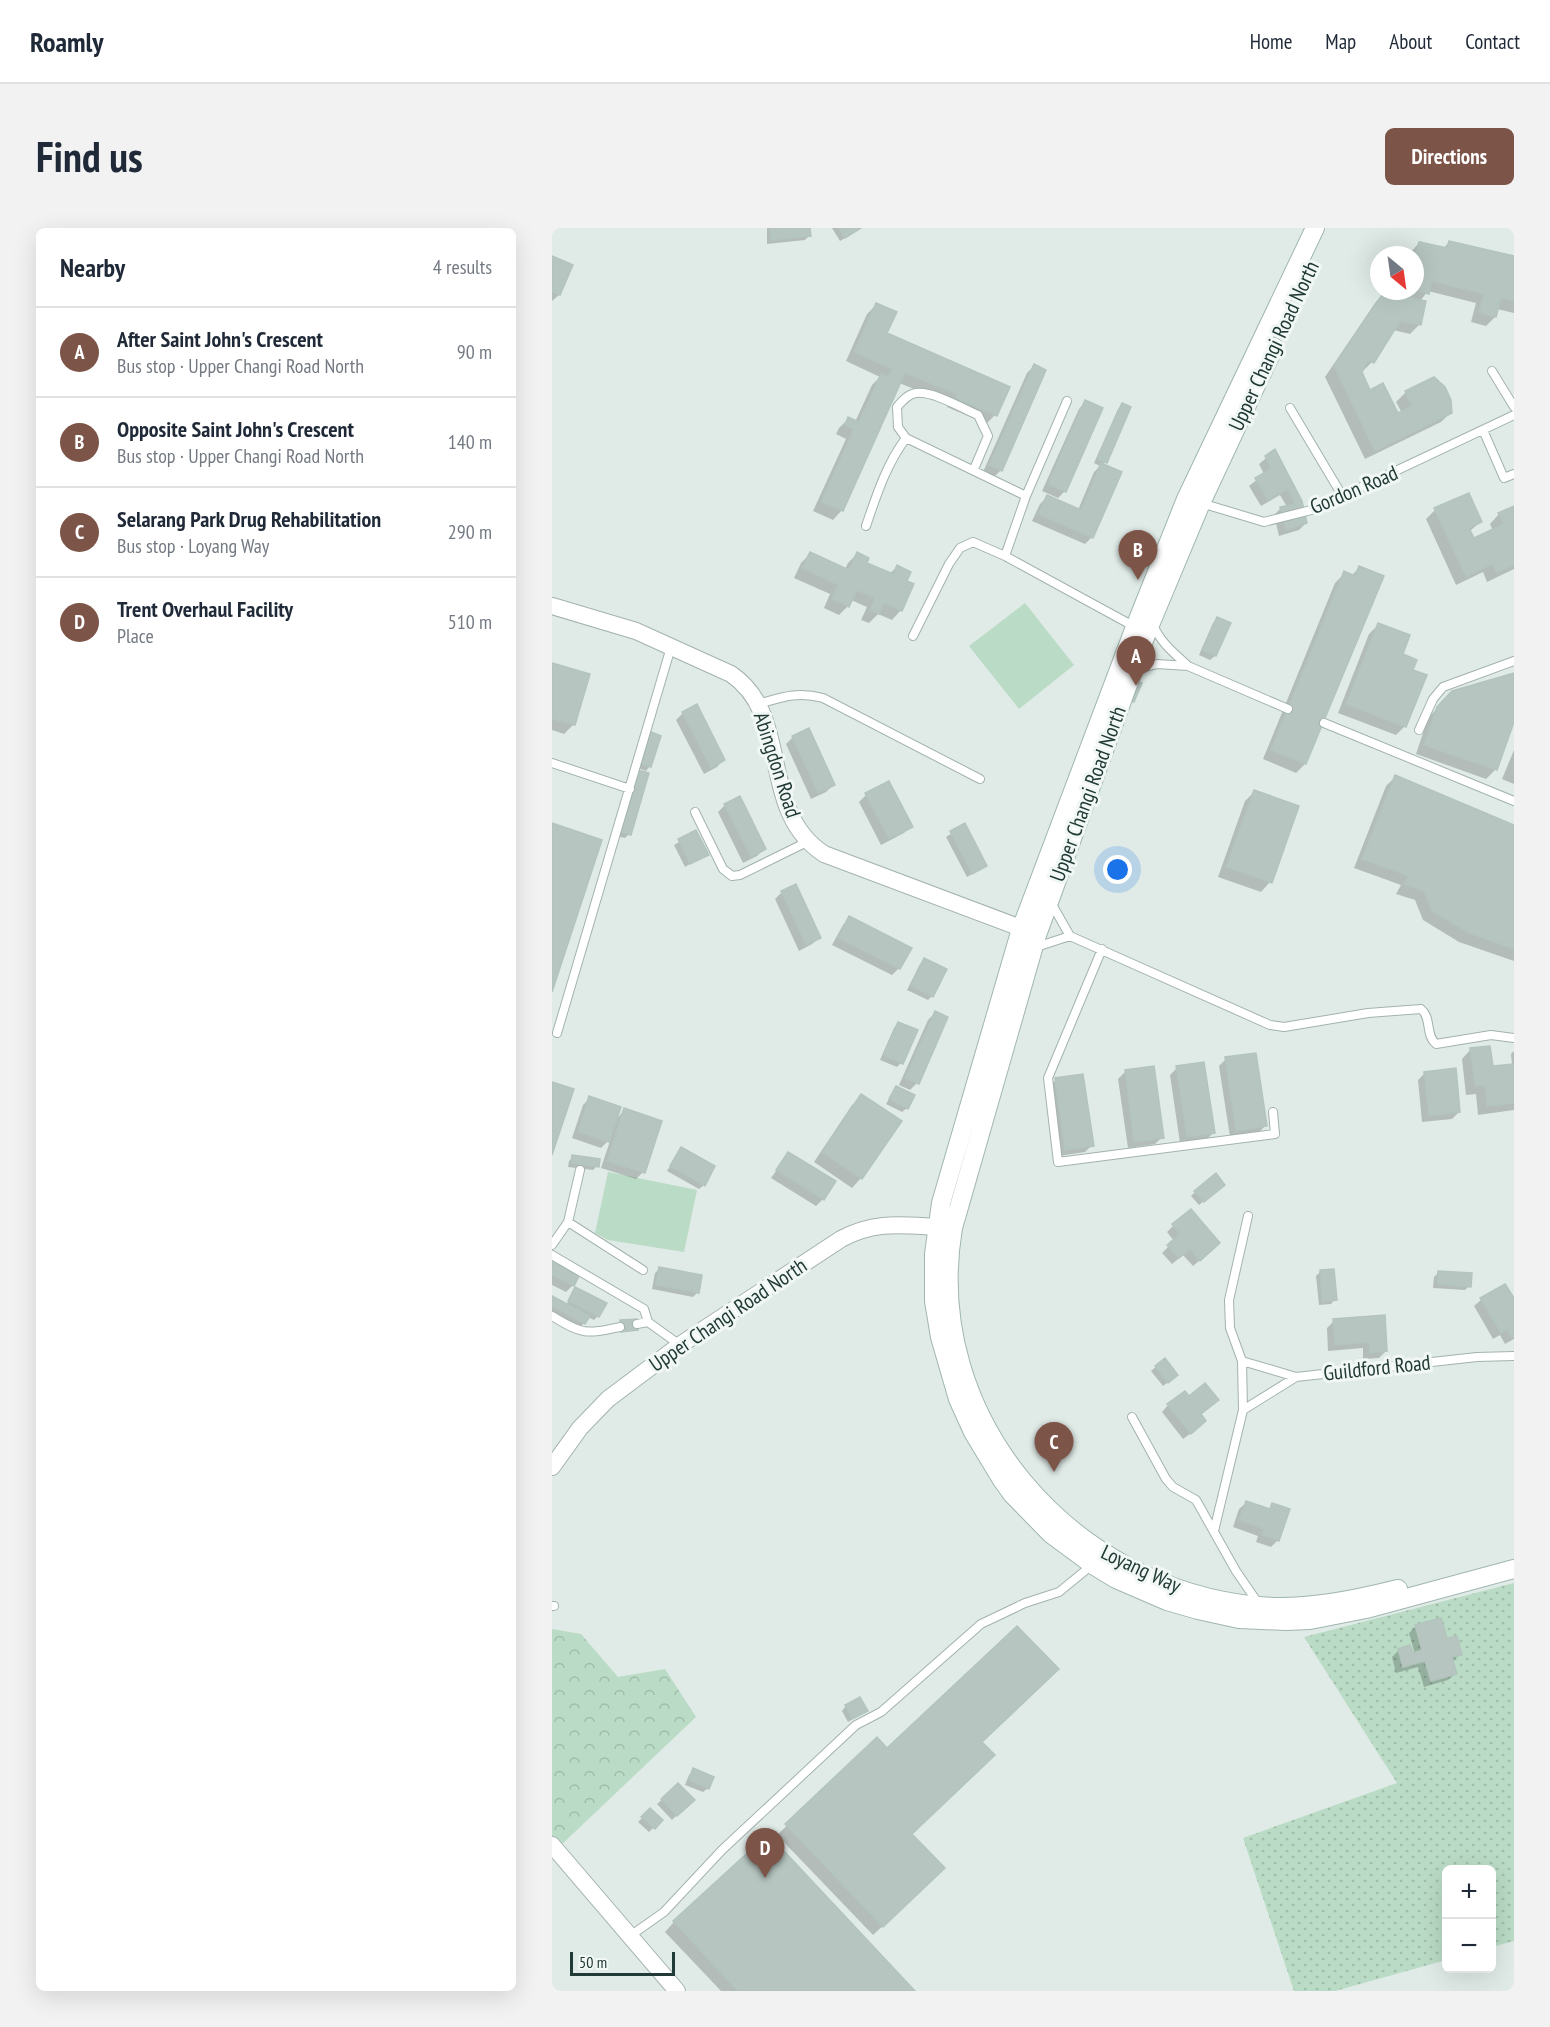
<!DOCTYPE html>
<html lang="en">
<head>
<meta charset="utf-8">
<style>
	body { margin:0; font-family:"PT Sans Narrow",sans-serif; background:#f2f2f3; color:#1f2937 }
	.controls { position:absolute; right:18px; bottom:18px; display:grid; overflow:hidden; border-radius:9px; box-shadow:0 6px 24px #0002 }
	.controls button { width:54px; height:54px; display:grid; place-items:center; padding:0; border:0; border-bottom:2px solid #e0e1e3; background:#fff; color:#1f2937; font:30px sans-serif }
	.compass { position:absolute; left:818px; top:18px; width:54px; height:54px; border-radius:50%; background:#fff; box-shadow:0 6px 24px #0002; rotate:151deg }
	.scale { position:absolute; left:18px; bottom:15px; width:105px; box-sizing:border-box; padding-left:6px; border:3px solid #213a35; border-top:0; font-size:16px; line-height:21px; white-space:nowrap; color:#213a35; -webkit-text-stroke:4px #f1f7f4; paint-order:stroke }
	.you { position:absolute; left:566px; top:642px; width:21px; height:21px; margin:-15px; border:4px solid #fff; border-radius:50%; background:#1a73e8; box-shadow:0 0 0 9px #1a73e833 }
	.badge { display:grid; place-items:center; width:39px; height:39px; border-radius:50%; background:#7c5448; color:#fff; font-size:20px; font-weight:700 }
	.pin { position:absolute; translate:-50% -50px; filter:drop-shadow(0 2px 3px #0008) }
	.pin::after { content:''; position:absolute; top:32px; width:21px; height:18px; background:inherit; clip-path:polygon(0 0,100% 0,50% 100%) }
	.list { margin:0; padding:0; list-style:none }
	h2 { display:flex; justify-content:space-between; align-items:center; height:78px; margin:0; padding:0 24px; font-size:26px }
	h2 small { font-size:20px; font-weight:400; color:#747a83 }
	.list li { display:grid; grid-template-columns:39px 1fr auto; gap:18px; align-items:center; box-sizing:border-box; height:90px; padding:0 24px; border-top:2px solid #e0e1e3 }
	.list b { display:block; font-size:22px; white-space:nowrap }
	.list p { margin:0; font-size:20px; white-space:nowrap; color:#747a83 }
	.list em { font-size:20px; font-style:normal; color:#747a83 }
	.map { position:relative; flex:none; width:962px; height:1763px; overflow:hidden; border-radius:9px }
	header { display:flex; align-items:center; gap:36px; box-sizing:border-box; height:84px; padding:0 30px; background:#fff; border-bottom:2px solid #e0e1e3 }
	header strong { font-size:28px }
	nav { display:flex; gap:33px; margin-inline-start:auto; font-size:21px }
	.intro { display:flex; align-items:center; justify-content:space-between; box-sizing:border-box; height:144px; padding:0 36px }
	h1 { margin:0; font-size:42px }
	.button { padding:15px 27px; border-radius:9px; background:#7c5448; color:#fff; font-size:21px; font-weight:700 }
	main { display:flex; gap:36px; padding:0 36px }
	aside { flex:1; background:#fff; border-radius:9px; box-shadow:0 6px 24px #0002 }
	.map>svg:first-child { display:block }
	.grass { fill:url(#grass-dots) }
	.forest { fill:url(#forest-crowns) }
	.garden { fill:#badbc5 }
	.shadow { fill:#0003 }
	.building { fill:#b6c5c0; stroke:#b3c4be; stroke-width:1.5 }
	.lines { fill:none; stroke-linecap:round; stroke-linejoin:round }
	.lane-casing { stroke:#a3b2ae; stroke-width:10 }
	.street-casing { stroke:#a3b2ae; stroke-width:18 }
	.secondary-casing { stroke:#9fb6af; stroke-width:20 }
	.lane { stroke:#fff; stroke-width:8 }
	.street { stroke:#fff; stroke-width:16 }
	.secondary { stroke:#fff; stroke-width:18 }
	.labels { text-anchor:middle; stroke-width:6; stroke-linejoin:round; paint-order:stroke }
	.street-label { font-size:21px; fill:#213a35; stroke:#f1f7f4 }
</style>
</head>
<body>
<header>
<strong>Roamly</strong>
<nav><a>Home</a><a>Map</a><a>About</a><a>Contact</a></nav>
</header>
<div class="intro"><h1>Find us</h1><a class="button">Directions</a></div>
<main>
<aside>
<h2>Nearby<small>4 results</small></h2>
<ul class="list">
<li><span class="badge">A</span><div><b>After Saint John's Crescent</b><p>Bus stop · Upper Changi Road North</p></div><em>90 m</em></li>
<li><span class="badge">B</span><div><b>Opposite Saint John's Crescent</b><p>Bus stop · Upper Changi Road North</p></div><em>140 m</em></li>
<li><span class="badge">C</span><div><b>Selarang Park Drug Rehabilitation</b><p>Bus stop · Loyang Way</p></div><em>290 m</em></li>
<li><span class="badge">D</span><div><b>Trent Overhaul Facility</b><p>Place</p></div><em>510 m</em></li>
</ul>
</aside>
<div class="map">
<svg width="962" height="1763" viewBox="0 0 962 1763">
	<defs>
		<pattern id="grass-dots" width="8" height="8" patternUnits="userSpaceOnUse" patternTransform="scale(1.5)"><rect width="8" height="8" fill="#badbc5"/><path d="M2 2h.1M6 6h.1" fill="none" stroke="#a0bdaa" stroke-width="1.8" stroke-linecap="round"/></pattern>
		<pattern id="forest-crowns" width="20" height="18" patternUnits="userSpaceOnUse" patternTransform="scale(1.5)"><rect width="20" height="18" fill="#badbc5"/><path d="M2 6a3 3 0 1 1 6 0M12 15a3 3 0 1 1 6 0" fill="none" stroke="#a0bdaa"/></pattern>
	</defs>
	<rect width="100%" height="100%" fill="#e0ebe7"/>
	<path class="grass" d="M 962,1355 L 962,1713 L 940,1719 L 939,1642 L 894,1642 L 894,1732 L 783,1763 L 742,1763 L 691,1610 L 845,1555 L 752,1409 Z"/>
	<path class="forest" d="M 0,1401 L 29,1406 L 66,1449 L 113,1441 L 144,1489 L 7,1619 L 0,1623 Z"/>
	<path class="garden" d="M 473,375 L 522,437 L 467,481 L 417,418 Z
		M 56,944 L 145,962 L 132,1024 L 56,1012 L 43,1005 Z"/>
	<path class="shadow" d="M 215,0 L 257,0 L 257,8 L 253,12 L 215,16 Z
		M 280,0 L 310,0 L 288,13 Z
		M 897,14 L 962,30 L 962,85 L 945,81 L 943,89 L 934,98 L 919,94 L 924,75 L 876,63 L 868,73 L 868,96 L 858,106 L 841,102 L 820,134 L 811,143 L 808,142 L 817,164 L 845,187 L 850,185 L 844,174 L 854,164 L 882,150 L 898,185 L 889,194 L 813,231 L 773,149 L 823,75 L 832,65 L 847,69 L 848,63 L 863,63 L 863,27 L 857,27 L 858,25 L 867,15 L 891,21 Z
		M 0,29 L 19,38 L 7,67 L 0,73 Z
		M 325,76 L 333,106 L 443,187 L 434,196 L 395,179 L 397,175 L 347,155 L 290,282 L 281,292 L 261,283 L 294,211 L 284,206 L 287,200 L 296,191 L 303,194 L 320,157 L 328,149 L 294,133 L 315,86 Z
		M 482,138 L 449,242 L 442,249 L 431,244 L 475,145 Z
		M 533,174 L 513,263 L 506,270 L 490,263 L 527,181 Z
		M 570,176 L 553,234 L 550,237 L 540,309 L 533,316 L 480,293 L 488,276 L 495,269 L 526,282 L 542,244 L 548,238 L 542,235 L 566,181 Z
		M 722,224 L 754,295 L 747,302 L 727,308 L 722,287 L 729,280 L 735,279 L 728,267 L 709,278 L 697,258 L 712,246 L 707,236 Z
		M 962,280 L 962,341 L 935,354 L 931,344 L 904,357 L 874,291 L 883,282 L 928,294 L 917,304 L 921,312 L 941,303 L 938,296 L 947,286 Z
		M 258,326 L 293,341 L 296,335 L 305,326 L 313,336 L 337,346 L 345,339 L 353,354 L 349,382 L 340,392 L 326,386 L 317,395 L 309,392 L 315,379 L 299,372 L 296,378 L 287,387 L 272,380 L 278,366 L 242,350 L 249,335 Z
		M 807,340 L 753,536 L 744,545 L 711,531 L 783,355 L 793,345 L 799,348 Z
		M 666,390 L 677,396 L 663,428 L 658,432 L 647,427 L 661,395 Z
		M 826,397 L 860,442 L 853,498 L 844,507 L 786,485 L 817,406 Z
		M 0,437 L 22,496 L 12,506 L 0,502 Z
		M 890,475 L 962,489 L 943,542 L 934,551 L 864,526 L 876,490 Z
		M 131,485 L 171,532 L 165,539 L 152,546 L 124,492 Z
		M 99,506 L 98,538 L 94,543 L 86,540 L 95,511 Z
		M 241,509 L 281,557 L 274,564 L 259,571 L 234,516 Z
		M 962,522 L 962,556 L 950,551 Z
		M 95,546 L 77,606 L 73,610 L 64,608 Z
		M 844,548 L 962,598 L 962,733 L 907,714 L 871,692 L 863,672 L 844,666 L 849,657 L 802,640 L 834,558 Z
		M 702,564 L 718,654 L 709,664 L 666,649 L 693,573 Z
		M 314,567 L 359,598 L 352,605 L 329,617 L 307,574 Z
		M 173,577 L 212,621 L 205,628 L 191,635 L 166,584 Z
		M 413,597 L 434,638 L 415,649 L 394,609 Z
		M 144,604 L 155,626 L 133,639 L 122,617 Z
		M 230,664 L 267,710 L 260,716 L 247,723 L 223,671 Z
		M 297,690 L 347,740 L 340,747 L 280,717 L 291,697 Z
		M 372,732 L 380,768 L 376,772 L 355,762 L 368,736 Z
		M 383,785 L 365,855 L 358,862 L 347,857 L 376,792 Z
		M 346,795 L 349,835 L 345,839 L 328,832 L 342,800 Z
		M 919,821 L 939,840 L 960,837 L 959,826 L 962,823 L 962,882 L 926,887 L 924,866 L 914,867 L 910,831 Z
		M 674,831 L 713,898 L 706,905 L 678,909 L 667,838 Z
		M 625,840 L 662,904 L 655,911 L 628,915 L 618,847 Z
		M 573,844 L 610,909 L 603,916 L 576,920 L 566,851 Z
		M 873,845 L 907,884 L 900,891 L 870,894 L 866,852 Z
		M 504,852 L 540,917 L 533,924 L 507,928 L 497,859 Z
		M 344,859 L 355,880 L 350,884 L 334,876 Z
		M 310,868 L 309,950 L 300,960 L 262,934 L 300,877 Z
		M 38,870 L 63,892 L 73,882 L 91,944 L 84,951 L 49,940 L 59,910 L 49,920 L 20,910 L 31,877 Z
		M 129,921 L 152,957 L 147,961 L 115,943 Z
		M 237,925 L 271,971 L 264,978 L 219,950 Z
		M 21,929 L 45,938 L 41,942 L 16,939 L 17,933 Z
		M 667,961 L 647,977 L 639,968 L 643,964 Z
		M 621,998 L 660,1022 L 641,1038 L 631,1027 L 620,1036 L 610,1025 L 622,1013 L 615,1004 Z
		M 0,1035 L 21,1057 L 14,1064 L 0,1057 Z
		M 107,1041 L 146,1064 L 141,1069 L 100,1061 L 103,1045 Z
		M 768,1044 L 783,1071 L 779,1076 L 767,1077 L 764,1048 Z
		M 887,1044 L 917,1058 L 913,1062 L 881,1060 L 882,1049 Z
		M 24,1061 L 46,1088 L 42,1092 L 36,1089 L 28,1100 L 0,1084 L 0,1069 L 14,1077 Z
		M 929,1072 L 962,1073 L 962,1111 L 953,1116 L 948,1107 L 941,1111 L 922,1078 Z
		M 782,1093 L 834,1123 L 827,1130 L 811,1131 L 811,1120 L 776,1123 L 775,1100 Z
		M 612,1132 L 620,1151 L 611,1158 L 599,1143 Z
		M 637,1170 L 658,1179 L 648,1187 L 646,1200 L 631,1211 L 610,1184 L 616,1177 Z
		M 694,1275 L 716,1282 L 721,1277 L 726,1312 L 719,1319 L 704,1314 L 706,1308 L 681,1299 L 687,1281 Z
		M 864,1398 L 894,1412 L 908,1426 L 900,1434 L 903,1446 L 896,1452 L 872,1459 L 866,1439 L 844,1445 L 840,1429 L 847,1422 L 860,1427 L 863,1426 L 857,1405 Z
		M 294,1478 L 314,1483 L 296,1494 L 290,1483 Z
		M 325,1512 L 335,1522 L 358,1606 L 382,1650 L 321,1707 L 225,1607 Z
		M 142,1542 L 156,1560 L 151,1564 L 133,1557 L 137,1547 Z
		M 126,1557 L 140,1572 L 120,1592 L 105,1576 Z
		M 98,1582 L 109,1592 L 97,1604 L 86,1594 Z
		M 122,1694 L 361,1763 L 169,1763 L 113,1704 Z"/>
	<path class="building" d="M 218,0 L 258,0 L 259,8 L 219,12 Z
		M 287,0 L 309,0 L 293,10 Z
		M 897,13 L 962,28 L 962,73 L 949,70 L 944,89 L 927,85 L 932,66 L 880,53 L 877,66 L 863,62 L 863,29 L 867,14 L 895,20 Z
		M 0,28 L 21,37 L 8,67 L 0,64 Z
		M 832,64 L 874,73 L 869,97 L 848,93 L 822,135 L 816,132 L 810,144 L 818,162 L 831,155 L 846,185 L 860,178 L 853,163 L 882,149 L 893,159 L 899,172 L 900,185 L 823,223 L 782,138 Z
		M 324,75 L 345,84 L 335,105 L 458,159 L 445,188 L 404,170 L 405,166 L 353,145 L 291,283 L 269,274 L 302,201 L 293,197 L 296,189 L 307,194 L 329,146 L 336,149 L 340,141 L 302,124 Z
		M 482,136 L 494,142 L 450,243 L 437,237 Z
		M 533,172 L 551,180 L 514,264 L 496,256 Z
		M 570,175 L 579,179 L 555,235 L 545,231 Z
		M 723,221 L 750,273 L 755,295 L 734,302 L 728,279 L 743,276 L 736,261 L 716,272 L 703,250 L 719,241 L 713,228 Z
		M 549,235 L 570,244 L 541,310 L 486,286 L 495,267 L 529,282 Z
		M 917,265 L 930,294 L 917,300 L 922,310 L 952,296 L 946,285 L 962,278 L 962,337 L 945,345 L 940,336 L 914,349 L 882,280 Z
		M 258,324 L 297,342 L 305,324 L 317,330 L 315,335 L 341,346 L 345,337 L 359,344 L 355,353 L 362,356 L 350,383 L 332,375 L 327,386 L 318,382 L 323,370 L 305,362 L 297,379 L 280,371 L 286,357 L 250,340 Z
		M 807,338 L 832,348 L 754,536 L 719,522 L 792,343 L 803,348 Z
		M 665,389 L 679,395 L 664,428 L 650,422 Z
		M 826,395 L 858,407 L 851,426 L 865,432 L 861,442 L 875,447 L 854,499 L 794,476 Z
		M 0,435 L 38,446 L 23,497 L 0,491 Z
		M 962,445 L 962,494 L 945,542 L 872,517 L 885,479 L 900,463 Z
		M 583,453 L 590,455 L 582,474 L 575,471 Z
		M 145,476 L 173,532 L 159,540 L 130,484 Z
		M 257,500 L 283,557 L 266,565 L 240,508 Z
		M 99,504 L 109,508 L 99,539 L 89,536 Z
		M 86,542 L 97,545 L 79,607 L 68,604 Z
		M 843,547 L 962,597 L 962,721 L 917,705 L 880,683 L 872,663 L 852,656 L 857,648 L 810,631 Z
		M 337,553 L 361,599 L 337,611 L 313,565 Z
		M 702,562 L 747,578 L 720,655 L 674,639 Z
		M 188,568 L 214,621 L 199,629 L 172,576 Z
		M 0,595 L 50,612 L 0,764 Z
		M 413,595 L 435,638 L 420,646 L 398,603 Z
		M 144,602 L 157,627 L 138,636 L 126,611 Z
		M 244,656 L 269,710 L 254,717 L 229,663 Z
		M 297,688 L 360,720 L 348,741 L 286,710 Z
		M 372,730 L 395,741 L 381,769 L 359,758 Z
		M 383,783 L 396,789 L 367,856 L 353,850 Z
		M 346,794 L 366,802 L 351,836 L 331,827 Z
		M 938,818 L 941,838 L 962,836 L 962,875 L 935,878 L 933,857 L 923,858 L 918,820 Z
		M 704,825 L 715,898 L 684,903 L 673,829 Z
		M 652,834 L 663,905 L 635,909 L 624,838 Z
		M 602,838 L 612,910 L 582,914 L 573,842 Z
		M 904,840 L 908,884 L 877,888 L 872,844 Z
		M 531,846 L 542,918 L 513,922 L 503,850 Z
		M 0,854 L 22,861 L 0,927 Z
		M 344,858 L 363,867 L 356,881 L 337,871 Z
		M 309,866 L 350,893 L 310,951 L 270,924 Z
		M 37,868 L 69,879 L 57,914 L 26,904 Z
		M 72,880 L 110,893 L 93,945 L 55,933 Z
		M 129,919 L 163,938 L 153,958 L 118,938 Z
		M 236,924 L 284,953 L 272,972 L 224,942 Z
		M 20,927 L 48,931 L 47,939 L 19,935 Z
		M 664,945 L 673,957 L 652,974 L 642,963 Z
		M 639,981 L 668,1015 L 648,1033 L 638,1021 L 627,1030 L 615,1017 L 628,1006 L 620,996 Z
		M 0,1033 L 27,1048 L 22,1058 L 0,1047 Z
		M 107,1039 L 150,1047 L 147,1065 L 104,1057 Z
		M 782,1041 L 785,1072 L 770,1074 L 768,1042 Z
		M 886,1043 L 920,1045 L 919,1059 L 885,1056 Z
		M 953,1056 L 962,1070 L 962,1109 L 960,1110 L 955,1101 L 949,1105 L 928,1070 Z
		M 23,1059 L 55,1075 L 47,1089 L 16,1073 Z
		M 0,1068 L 38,1088 L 33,1096 L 0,1078 Z
		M 833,1087 L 835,1123 L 818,1125 L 817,1114 L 783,1117 L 781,1091 Z
		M 85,1091 L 86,1102 L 69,1104 L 68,1092 Z
		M 613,1130 L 626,1147 L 616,1155 L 603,1138 Z
		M 653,1155 L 667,1172 L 649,1186 L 654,1193 L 639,1206 L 615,1176 L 633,1163 L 637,1168 Z
		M 694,1273 L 718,1281 L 720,1275 L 738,1281 L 727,1313 L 710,1307 L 712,1301 L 687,1292 Z
		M 889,1390 L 895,1410 L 905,1408 L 910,1427 L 900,1429 L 905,1446 L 879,1453 L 873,1433 L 851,1439 L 846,1421 L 858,1417 L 861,1425 L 870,1422 L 863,1397 Z
		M 465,1398 L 507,1441 L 430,1514 L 443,1527 L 360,1606 L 393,1640 L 331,1699 L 233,1596 L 325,1509 L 335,1520 Z
		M 308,1469 L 316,1483 L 300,1491 L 293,1477 Z
		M 141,1540 L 162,1549 L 157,1561 L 137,1552 Z
		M 126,1555 L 143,1572 L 125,1588 L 109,1571 Z
		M 98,1580 L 111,1592 L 103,1601 L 89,1589 Z
		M 216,1606 L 363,1763 L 186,1763 L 121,1693 Z"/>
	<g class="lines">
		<defs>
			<path id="lane" d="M 940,143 L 962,179
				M 738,180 L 791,269
				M 931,202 L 952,250 L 962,246
				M 422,241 L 436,208 L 426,187 C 410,180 381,163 364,165 C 356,166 350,173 345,179 L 346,199 L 354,210 L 474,268
				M 649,275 L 712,294 L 763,281 L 962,187
				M 314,298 C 325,266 334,237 354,210
				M 453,328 L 474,268 L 515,173
				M 361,408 L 397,336 L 408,320 L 421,314 L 453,328 L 585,400
				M 636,438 L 736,481
				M 582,442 L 605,436 L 636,438 C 622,425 609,415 601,397
				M 206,476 C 230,469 246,463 271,470 L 428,551
				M 772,495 L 962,573
				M 867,502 L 881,471 L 891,459 L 962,433
				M 0,535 L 78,561
				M 143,584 L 171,641 L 180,648 L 188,647 L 255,614
				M 498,673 L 518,708 L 718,797 L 732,799 L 816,785 L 869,781 C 880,790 873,807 884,816 L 939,807 L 962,810
				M 481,720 L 518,708
				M 550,721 L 496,850 L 506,934 L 723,906 L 721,884
				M 5,805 L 119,419
				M 16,994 L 91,1042
				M 0,1017 L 16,994 L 28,942
				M 0,1027 L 92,1081 L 96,1094 L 85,1096
				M 0,1088 C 31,1107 34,1106 68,1099
				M 96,1094 L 128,1117
				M 690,1133 L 744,1149 L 925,1129 L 962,1128
				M 691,1182 L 744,1149
				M 580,1189 L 614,1251 L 621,1259 L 644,1272 L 684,1343 L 706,1375
				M 662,1303 L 691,1182 L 690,1133 L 678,1100 L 677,1072 L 696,988
				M 0,1378 L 2,1378
				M 78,1708 L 112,1684 L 170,1622 L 304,1497 L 329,1484 L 429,1396 L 473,1375 L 507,1364 L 540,1337"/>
			<path id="street" d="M 0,378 L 84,403 L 179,446 C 241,488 205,582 272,626 L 482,705
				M 0,1239 L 28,1200 L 56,1171 L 128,1117 L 289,1011 C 323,993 348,997 385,999
				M 0,1617 L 125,1763"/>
			<path id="secondary" d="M 763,0 L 634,271 L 583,399 L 469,701 L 389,975 L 382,1026 L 382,1073 L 388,1109 L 406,1171 L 421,1204 L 450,1252 L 460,1266 L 499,1306 L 541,1337 L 564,1351 L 615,1373 L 646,1382 L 687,1391 L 734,1393 L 758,1392 L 814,1381 L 962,1341
				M 722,119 L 649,275 L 595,404 L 485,707 L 401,1000 C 369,1190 519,1361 707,1378 C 753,1382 802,1372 846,1361"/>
		</defs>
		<use href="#lane" class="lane-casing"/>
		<use href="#street" class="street-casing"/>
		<use href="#secondary" class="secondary-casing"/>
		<use href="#lane" class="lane"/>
		<use href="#street" class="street"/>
		<use href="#secondary" class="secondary"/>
	</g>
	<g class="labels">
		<g class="street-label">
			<text transform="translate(722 118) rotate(-65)" y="7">Upper Changi Road North</text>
			<text transform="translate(802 262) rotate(-23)" y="7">Gordon Road</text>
			<text transform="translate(225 537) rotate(72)" y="7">Abingdon Road</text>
			<text transform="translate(536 566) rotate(-70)" y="7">Upper Changi Road North</text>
			<text transform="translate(176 1087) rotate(-34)" y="7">Upper Changi Road North</text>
			<text transform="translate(825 1140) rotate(-6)" y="7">Guildford Road</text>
			<text transform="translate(589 1341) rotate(25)" y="7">Loyang Way</text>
		</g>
	</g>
</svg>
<div class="controls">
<button>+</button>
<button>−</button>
</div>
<svg class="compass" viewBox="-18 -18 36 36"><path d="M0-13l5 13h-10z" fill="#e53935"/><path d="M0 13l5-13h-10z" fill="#747a83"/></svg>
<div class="scale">50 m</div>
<div class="you"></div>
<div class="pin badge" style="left:584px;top:458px">A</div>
<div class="pin badge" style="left:586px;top:352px">B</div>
<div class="pin badge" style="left:502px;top:1244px">C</div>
<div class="pin badge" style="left:213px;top:1650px">D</div>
</div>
</main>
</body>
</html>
